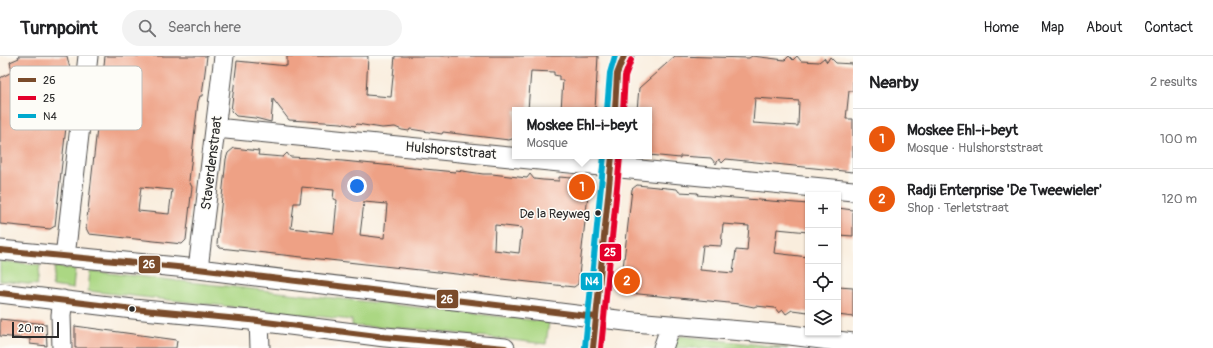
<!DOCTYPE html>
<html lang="en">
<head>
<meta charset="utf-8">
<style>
	body { margin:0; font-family:Pangolin,sans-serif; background:#f2f2f2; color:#202124 }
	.controls { position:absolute; right:12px; bottom:12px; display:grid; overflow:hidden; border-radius:0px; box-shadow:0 1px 3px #0004 }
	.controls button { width:36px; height:36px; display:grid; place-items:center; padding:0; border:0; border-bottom:1px solid #e0e0e0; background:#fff; color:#202124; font:20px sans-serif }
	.scale { position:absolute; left:12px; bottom:10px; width:47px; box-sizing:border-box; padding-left:4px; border:2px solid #2b2b2b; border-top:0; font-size:11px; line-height:14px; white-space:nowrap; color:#2b2b2b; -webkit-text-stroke:3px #fdfcf7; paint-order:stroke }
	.you { position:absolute; left:357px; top:130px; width:14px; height:14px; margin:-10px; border:3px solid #fff; border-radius:50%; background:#1a73e8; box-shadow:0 0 0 6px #1a73e833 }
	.badge { display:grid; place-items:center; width:26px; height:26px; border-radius:50%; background:#ea580c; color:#fff; font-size:13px; font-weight:700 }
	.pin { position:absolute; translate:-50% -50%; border:2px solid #fff; box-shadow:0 1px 4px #0006 }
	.popup { position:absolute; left:512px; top:51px; width:140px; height:52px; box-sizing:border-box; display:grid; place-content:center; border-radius:0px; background:#fff; filter:drop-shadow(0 1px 3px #0005); font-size:13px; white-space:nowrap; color:#757577 }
	.popup b { font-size:15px; color:#202124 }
	.popup::after { content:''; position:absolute; left:50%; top:100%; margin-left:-8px; border:8px solid transparent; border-top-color:#fff }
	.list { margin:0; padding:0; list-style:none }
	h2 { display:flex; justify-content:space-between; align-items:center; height:52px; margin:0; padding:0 16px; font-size:17px }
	h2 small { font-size:13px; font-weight:400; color:#757577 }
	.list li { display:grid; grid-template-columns:26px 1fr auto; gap:12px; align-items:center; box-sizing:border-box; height:60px; padding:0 16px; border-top:1px solid #e0e0e0 }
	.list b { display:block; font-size:15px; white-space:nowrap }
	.list p { margin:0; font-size:13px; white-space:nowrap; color:#757577 }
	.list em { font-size:13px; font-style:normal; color:#757577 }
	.icon { flex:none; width:22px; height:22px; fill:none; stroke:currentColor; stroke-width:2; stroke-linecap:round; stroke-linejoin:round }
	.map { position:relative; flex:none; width:853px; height:292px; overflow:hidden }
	header { display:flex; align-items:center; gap:24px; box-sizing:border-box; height:56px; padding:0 20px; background:#fff; border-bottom:1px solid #e0e0e0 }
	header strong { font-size:19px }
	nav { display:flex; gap:22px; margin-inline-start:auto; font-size:14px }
	.search { width:280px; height:36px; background:#f2f2f2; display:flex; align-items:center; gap:10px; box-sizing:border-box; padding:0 14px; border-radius:22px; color:#757577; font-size:15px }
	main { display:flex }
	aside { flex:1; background:#fff }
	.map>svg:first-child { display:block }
	.green { fill:#abd783; stroke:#6b8157 }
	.building { fill:#eea185; fill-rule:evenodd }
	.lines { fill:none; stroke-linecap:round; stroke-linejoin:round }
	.minor-casing { stroke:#4a4846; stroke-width:21 }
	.minor { stroke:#fff; stroke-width:19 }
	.bus-1-casing { stroke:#fdfcf7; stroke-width:9 }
	.bus-2-casing { stroke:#fdfcf7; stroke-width:9 }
	.bus-3-casing { stroke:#fdfcf7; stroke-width:9 }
	.bus-1 { stroke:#7a4b2a; stroke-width:6 }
	.bus-2 { stroke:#e4002b; stroke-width:6 }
	.bus-3 { stroke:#00a9ce; stroke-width:6 }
	.bus-dot { fill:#2b2b2b; stroke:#fdfcf7; stroke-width:1.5 }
	.labels { text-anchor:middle; stroke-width:3; stroke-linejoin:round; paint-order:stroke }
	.bus-label { font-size:13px; fill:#2b2b2b; stroke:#fdfcf7; text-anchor:end }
	.street-label { font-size:14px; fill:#2b2b2b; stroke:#fdfcf7 }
	.key { fill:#fdfcf7; stroke:#bebdba; stroke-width:1 }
	.key-label { font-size:11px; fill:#2b2b2b }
	.line-badge { stroke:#fdfcf7; stroke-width:1.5 }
	.badge-label { font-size:11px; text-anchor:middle; font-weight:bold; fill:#fff }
</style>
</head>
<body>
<header>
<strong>Turnpoint</strong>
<div class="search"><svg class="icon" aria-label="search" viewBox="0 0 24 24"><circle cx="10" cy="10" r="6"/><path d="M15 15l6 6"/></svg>Search here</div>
<nav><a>Home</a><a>Map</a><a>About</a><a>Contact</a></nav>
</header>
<main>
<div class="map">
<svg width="853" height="292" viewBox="0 0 853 292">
	<rect width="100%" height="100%" fill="#fdfcf7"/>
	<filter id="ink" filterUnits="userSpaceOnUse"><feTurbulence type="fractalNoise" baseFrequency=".025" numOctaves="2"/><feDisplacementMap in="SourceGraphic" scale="8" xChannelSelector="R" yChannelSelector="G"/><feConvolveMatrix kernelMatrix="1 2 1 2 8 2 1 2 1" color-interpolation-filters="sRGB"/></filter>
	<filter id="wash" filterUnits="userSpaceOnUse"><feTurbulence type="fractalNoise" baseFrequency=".012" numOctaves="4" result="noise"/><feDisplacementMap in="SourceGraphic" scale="16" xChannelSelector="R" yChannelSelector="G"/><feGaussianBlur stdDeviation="0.9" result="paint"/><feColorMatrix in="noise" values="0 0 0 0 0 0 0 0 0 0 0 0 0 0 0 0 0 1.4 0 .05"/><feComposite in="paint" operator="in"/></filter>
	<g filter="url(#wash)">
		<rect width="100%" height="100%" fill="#f9eddd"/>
		<path class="green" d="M 0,205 L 40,209 L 37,229 L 0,225 Z
			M 55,211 L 75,213 L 73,233 L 52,230 Z
			M 90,215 L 549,266 L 546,288 L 420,273 L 352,270 L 352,264 L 88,235 Z
			M 681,280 L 788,292 L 670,292 L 672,285 Z"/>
		<g id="blocks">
			<path class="building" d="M 18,0 L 67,0 L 71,17 L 66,53 L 68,53 L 55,170 L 50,173 L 0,168 L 0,22 L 12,16 L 10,6 L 19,2 Z
				M 105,0 L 207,0 L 202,40 L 200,40 L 198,46 L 189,125 L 192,131 L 186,184 L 182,188 L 89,178 L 86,172 ZM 141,131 L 172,134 L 169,158 L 138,155 Z
				M 287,0 L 368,0 L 366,39 L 391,41 L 395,0 L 598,0 L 595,54 L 561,54 L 563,24 L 559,24 L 559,20 L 554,19 L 554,16 L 531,15 L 528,54 L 515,54 L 515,82 L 509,84 L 443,76 L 442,78 L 410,73 L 409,75 L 402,74 L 395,71 L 382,72 L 357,68 L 355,70 L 341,67 L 289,64 L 273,43 L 271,66 L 255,62 L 236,60 L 231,55 L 237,5 L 287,10 Z
				M 675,0 L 749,2 L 752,0 L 785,4 L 789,0 L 793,4 L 797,0 L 801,5 L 819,6 L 824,2 L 827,6 L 830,1 L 836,7 L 853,8 L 853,35 L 849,35 L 846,63 L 853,63 L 853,116 L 726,103 L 722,107 L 719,103 L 716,108 L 711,102 L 680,100 L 680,102 L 649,99 L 649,54 L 637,54 L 639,32 ZM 755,42 L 799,45 L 798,70 L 753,67 Z
				M 234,92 L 259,95 L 258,99 L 283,101 L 287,97 L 290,101 L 312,102 L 455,116 L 456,114 L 483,118 L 492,118 L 527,122 L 530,118 L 534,123 L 543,124 L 559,125 L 559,121 L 584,123 L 583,130 L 589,130 L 578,228 L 574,231 L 220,192 L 217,188 L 226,103 L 228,97 ZM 302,131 L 334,134 L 333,143 L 337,144 L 334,177 L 291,172 L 294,147 L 300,147 ZM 364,146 L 387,148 L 384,182 L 360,179 ZM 495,169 L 522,172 L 519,197 L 494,194 Z
				M 637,129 L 677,133 L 679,136 L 698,137 L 697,139 L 808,148 L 808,176 L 777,173 L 774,197 L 808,201 L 808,256 L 792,254 L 786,258 L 783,254 L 779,257 L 775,252 L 756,250 L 754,251 L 739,248 L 629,237 L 624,231 L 621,230 L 632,133 ZM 723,168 L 749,170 L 747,195 L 736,194 L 733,217 L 700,214 L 703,189 L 721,190 Z
				M 838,152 L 853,154 L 853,180 L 838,179 Z
				M 838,231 L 853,232 L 853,261 L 838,259 Z
				M 0,263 L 46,268 L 47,290 L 30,288 L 30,283 L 0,280 Z
				M 75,270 L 177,284 L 176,292 L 75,292 Z"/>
		</g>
	</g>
	<g filter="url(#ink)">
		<use href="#blocks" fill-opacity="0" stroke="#4a4846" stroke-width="1"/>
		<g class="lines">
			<defs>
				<path id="minor" d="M 615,54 C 616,40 615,11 624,0
					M 216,72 L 853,135
					M 0,194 L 198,213 L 634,266 L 790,279 L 853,287
					M 65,201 L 88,0
					M 198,213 L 224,0
					M 0,237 L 133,253 L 250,264 L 385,281 L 505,292
					M 259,265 L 260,292
					M 62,292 L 61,259 L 63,244
					M 593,292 L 612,100
					M 663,292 L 669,275 L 676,270"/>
			</defs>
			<use href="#minor" class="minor-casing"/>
			<use href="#minor" class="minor"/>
			<defs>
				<path id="bus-1" d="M 615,54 L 617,18 L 624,0
					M 0,194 L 198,213 L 596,261
					M 0,237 L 133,253 L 250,264 L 385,281 L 505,292
					M 593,292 L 612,100"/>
				<path id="bus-2" d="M 623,54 L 625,20 L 631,4
					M 601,292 L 620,101"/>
				<path id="bus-3" d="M 607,54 L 610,17 L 615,0
					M 585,291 L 604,100"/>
			</defs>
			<use href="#bus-1" class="bus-1-casing"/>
			<use href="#bus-2" class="bus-2-casing"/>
			<use href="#bus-3" class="bus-3-casing"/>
			<use href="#bus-1" class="bus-1"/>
			<use href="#bus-2" class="bus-2"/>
			<use href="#bus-3" class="bus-3"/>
		</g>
	</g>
	<g class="bus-dot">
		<circle cx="598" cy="157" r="3.5"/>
		<circle cx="132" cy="253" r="3.5"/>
	</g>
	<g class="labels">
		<g class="bus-label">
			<text x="590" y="162">De la Reyweg</text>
		</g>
		<g class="street-label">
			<text transform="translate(451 94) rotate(5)" y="5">Hulshorststraat</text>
			<text transform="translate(211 107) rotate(-83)" y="5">Staverdenstraat</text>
		</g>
	</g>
	<rect x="10" y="10" width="132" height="64" rx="6" class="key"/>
	<rect x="18" y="22" width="18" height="4" fill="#7a4b2a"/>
	<rect x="18" y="40" width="18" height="4" fill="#e4002b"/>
	<rect x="18" y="58" width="18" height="4" fill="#00a9ce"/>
	<g class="key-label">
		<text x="43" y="28">26</text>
		<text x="43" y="46">25</text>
		<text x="43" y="64">N4</text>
	</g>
	<g class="line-badge">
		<rect x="599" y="187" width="23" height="19" rx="4" fill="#e4002b"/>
		<rect x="138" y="199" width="23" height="19" rx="4" fill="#7a4b2a"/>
		<rect x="580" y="216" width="23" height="19" rx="4" fill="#00a9ce"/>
		<rect x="436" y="233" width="23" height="20" rx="4" fill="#7a4b2a"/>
	</g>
	<g class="badge-label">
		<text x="610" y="200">25</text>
		<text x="149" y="212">26</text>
		<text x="592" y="229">N4</text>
		<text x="447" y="247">26</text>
	</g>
</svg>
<div class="controls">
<button>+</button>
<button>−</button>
<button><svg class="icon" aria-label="locate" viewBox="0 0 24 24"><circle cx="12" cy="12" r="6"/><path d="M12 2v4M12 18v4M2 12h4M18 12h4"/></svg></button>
<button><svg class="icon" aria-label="layers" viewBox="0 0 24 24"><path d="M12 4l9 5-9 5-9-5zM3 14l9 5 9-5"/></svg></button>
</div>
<div class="scale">20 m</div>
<div class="you"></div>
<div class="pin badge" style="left:582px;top:131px">1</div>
<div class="popup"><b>Moskee Ehl-i-beyt</b>Mosque</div>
<div class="pin badge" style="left:627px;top:225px">2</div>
</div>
<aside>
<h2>Nearby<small>2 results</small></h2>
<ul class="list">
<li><span class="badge">1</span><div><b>Moskee Ehl-i-beyt</b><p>Mosque · Hulshorststraat</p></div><em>100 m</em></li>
<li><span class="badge">2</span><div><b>Radji Enterprise 'De Tweewieler'</b><p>Shop · Terletstraat</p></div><em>120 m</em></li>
</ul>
</aside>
</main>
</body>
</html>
